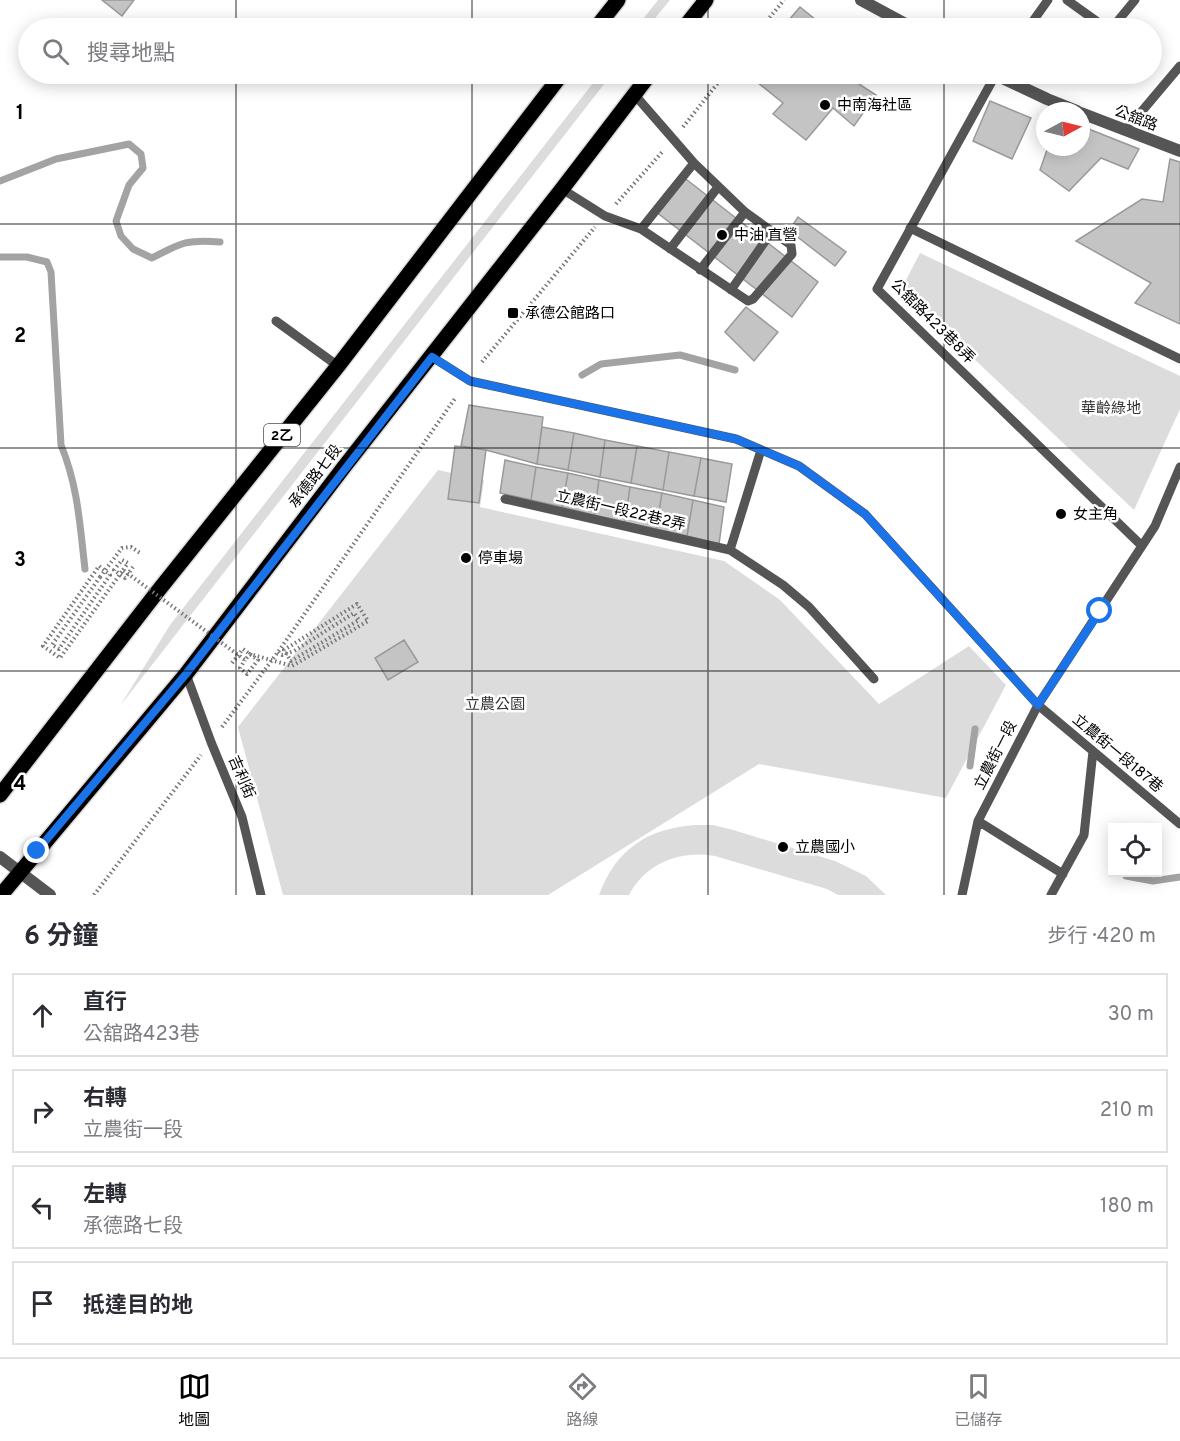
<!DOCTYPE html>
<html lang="zh-TW">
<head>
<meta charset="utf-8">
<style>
	body { margin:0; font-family:Overpass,"Noto Sans TC",sans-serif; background:#f2f2f3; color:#2b2b33 }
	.controls { position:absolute; right:18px; bottom:18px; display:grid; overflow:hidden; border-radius:0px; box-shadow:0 3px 15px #0003 }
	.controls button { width:54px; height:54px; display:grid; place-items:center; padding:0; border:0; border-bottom:2px solid #e1e1e2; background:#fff; color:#2b2b33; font:30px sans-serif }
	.compass { position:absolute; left:1036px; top:102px; width:54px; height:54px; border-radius:50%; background:#fff; box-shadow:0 3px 15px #0003; rotate:83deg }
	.stop { position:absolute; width:18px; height:18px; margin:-14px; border:4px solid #1a73e8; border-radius:50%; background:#fff }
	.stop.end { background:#1a73e8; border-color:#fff; box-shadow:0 2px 6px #0008 }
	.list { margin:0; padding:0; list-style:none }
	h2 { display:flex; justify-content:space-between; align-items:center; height:78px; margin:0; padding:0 24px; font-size:26px }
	h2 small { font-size:20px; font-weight:400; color:#7c7c81 }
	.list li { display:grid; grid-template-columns:39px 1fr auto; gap:18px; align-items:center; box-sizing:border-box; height:84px; margin:0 12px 12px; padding:0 12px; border:2px solid #e1e1e2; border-radius:0px }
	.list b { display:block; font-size:22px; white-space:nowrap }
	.list p { margin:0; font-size:20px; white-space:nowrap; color:#7c7c81 }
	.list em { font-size:20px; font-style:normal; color:#7c7c81 }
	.icon { flex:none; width:33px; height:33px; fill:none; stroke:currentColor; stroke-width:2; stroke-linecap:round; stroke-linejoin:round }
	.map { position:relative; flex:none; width:1180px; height:895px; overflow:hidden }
	.search { position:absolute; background:#fff; box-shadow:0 3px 15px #0003; left:18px; right:18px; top:18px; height:66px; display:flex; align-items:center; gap:15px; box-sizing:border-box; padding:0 21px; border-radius:33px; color:#7c7c81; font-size:22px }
	.sheet { height:462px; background:#fff }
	nav { display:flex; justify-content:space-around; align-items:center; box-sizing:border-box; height:84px; border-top:2px solid #e1e1e2; background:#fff; font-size:16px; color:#7c7c81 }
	nav a { display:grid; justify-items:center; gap:3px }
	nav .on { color:#000 }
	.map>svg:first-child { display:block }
	.green { fill:#dcdcdc }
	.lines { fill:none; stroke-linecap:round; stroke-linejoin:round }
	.stream { stroke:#a3a3a3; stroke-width:7 }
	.building { fill:#c4c4c4; stroke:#999; stroke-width:1.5 }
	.primary-casing { stroke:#dbdbdb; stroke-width:18 }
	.path { stroke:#777; stroke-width:4; stroke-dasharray:1.5 3; stroke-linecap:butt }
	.service { stroke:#555; stroke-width:9 }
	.minor { stroke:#555; stroke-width:12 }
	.tertiary { stroke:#555; stroke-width:12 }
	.primary { stroke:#000; stroke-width:15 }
	.path-bridge { stroke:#777; stroke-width:4; stroke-dasharray:1.5 3; stroke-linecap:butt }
	.route { stroke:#1a73e8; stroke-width:8 }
	.grid { fill:none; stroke:#000; stroke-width:1.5; stroke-opacity:0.55 }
	.poi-dot { fill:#000; stroke:#fff; stroke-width:2 }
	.labels { text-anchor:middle; stroke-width:5; stroke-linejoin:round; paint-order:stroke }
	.shield { fill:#fff; stroke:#4c4c4c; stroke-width:1.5 }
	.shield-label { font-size:14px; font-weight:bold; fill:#000 }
	.poi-label { font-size:15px; fill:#000; stroke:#fff; text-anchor:start }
	.street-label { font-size:15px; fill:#000; stroke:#fff }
	.park-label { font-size:15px; fill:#333; stroke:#fff }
	.grid-label { font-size:20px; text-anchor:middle; font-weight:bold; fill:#000; stroke:#fff; stroke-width:5; stroke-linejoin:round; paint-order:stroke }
</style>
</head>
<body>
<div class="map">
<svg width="1180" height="895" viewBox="0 0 1180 895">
	<rect width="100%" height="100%" fill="#fff"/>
	<path class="green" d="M 658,0 L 670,0 L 647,28 L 636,28 Z
		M 600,74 L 612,74 L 120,706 L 170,625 Z
		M 920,253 L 1180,376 L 1180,409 L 1134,510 L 901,290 Z
		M 438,470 L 484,480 L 480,507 L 724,561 L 780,600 L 879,704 L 969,646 L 1006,685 L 946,798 L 759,764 L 548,895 L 283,895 L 238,727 Z
		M 696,825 L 713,825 L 733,830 L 835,861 L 866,876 L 886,895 L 838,895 L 827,889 L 715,856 C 680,850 646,863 629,895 L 599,895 C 616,849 648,828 696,825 Z"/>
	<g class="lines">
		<path class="stream" d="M 0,181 L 56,159 L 129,144 L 141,154 L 143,168 L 129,185 L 116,221 L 121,236 L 133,249 L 152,258 C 181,243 187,239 220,242
			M 0,257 L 27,257 L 47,262 L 51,272 L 61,445 C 78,486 80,526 85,569
			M 582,375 L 601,364 L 680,355 L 735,370
			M 970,766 L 975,729
			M 1126,876 L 1153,881 L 1180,877"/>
	</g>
	<path class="building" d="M 102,0 L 134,0 L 122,16 Z
		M 800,7 L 826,28 L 782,28 Z
		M 747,74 L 851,74 L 848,77 L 876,95 L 854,126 L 833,108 L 806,140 L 773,114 L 783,103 Z
		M 990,101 L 1031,118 L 1012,159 L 973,141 Z
		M 1081,126 L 1139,149 L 1128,169 L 1101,158 L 1069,191 L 1040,170 L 1048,147 L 1081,147 Z
		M 1170,159 L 1180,162 L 1180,324 L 1135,303 L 1151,283 L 1076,241 L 1142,199 L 1163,202 Z
		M 682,176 L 818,282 L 792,317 L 655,211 Z
		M 798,217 L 846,252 L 835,266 L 791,232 L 792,226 Z
		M 746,307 L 778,332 L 754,361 L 725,332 Z
		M 469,405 L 543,417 L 537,464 L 486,450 L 461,446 Z
		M 542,427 L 574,433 L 568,470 L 537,464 Z
		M 574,433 L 605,440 L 600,477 L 568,470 Z
		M 605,440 L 637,446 L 631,483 L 600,477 Z
		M 455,446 L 486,450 L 479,503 L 448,499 Z
		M 637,446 L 669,452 L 663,490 L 631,483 Z
		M 669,452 L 701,458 L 694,496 L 663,490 Z
		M 701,458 L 732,464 L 726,502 L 694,496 Z
		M 505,460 L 536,467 L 531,500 L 500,493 Z
		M 536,467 L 568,473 L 562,507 L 531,500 Z
		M 568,473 L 599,480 L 594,515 L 562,507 Z
		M 599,480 L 630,487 L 625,522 L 594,515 Z
		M 630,487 L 662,493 L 656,529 L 625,522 Z
		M 662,493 L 693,500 L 687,536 L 656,529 Z
		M 693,500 L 724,507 L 719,544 L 687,536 Z
		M 404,640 L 418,662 L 388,680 L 375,658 Z"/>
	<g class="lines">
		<defs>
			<path id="primary" d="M 596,28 L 618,0
				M 684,28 L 706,0
				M 0,795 L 158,591 L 338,366 L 562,74
				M 1,895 L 186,674 L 344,467 L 562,189 L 650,74"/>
		</defs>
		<use href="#primary" class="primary-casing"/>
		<path class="path" d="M 761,28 L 784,0
			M 683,127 L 725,74
			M 616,204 L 663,151
			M 482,362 L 595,227
			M 123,570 L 128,563 L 122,560 L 114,570 L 125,578 L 133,567
			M 100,577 L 122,548 L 131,547 L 140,553
			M 278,652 L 282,655 L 294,651
			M 232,663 L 243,649 L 258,660 L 247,674 L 240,668 L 245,660
			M 222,727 L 278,652 L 456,397
			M 94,895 L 201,755"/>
		<path class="service" d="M 1067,0 L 1106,28
			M 1028,28 L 1048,0
			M 1112,28 L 1135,0
			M 996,74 L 877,289 L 1142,546
			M 1126,130 L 1180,66
			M 562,189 L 605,216 L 641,229 L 694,163 L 634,94
			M 910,228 L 1180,359
			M 641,229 L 748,301 L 753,299 L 792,254 L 791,245 L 745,212 L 694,163
			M 670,249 L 718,187
			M 700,270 L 745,212
			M 731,290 L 773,230
			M 276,321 L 338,366
			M 432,357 L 470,381 L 736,439 L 799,466 L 865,514 L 1038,705 L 1180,824
			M 505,499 L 730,550 L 783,585 L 809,607 L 874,679
			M 730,550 L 761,450
			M 186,674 L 211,742 L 242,817 L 261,895
			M 978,821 L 1063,874
			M 962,895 L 978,821 L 1038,705 L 1155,526 L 1180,467
			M 1051,895 L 1084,835 L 1093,751"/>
		<path class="minor" d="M 0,857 L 50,895"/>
		<path class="tertiary" d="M 861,0 L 913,28
			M 994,74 L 1047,99 L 1077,111
			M 1081,113 L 1180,151"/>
		<use href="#primary" class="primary"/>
		<path class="path-bridge" d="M 100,577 L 52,645 L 59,649 L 110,575 L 99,566 L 43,646 L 60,658 L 123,570 L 245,660 L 250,654 L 292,666 L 368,621 L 357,604 L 284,650 L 291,661 L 359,620 L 354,613 L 294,651"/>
	</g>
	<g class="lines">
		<path class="route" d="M 37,851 L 186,674 L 432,357 L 470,381 L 736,439 L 799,466 L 865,514 L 1038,705 L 1100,611"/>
	</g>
	<path class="grid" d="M 236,0 L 236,28M 472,0 L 472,28M 708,0 L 708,28M 944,0 L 944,28M 236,74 L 236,895M 472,74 L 472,895M 708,74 L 708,895M 944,74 L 944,895M 0,224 L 1180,224M 0,448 L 1180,448M 0,671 L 1180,671"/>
	<g class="poi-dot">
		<circle cx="825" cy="105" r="6"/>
		<circle cx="722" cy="235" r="6"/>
		<rect x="507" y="307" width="12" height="12" rx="3"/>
		<circle cx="1061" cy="514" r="6"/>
		<circle cx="466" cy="558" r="6"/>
		<circle cx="783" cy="847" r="6"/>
	</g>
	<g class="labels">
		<rect class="shield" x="264" y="424" width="36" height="22" rx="4.5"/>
		<g class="shield-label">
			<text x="282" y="440">2乙</text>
		</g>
		<g class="poi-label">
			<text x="837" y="110">中南海社區</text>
			<text x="734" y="240">中油 直營</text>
			<text x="525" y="318">承德公館路口</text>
			<text x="1073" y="519">女主角</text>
			<text x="478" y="563">停車場</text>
			<text x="795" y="852">立農國小</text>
		</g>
		<g class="street-label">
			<text transform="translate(1136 118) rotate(21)" y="5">公舘路</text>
			<text transform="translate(933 321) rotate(45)" y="5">公舘路423巷8弄</text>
			<text transform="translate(315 476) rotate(-52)" y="5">承德路七段</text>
			<text transform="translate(621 510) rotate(13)" y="5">立農街一段22巷2弄</text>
			<text transform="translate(1118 753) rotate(40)" y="5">立農街一段187巷</text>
			<text transform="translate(995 755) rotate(-63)" y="5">立農街一段</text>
			<text transform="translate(242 777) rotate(67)" y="5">吉利街</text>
		</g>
		<g class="park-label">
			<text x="1111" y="413">華齡綠地</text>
			<text x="495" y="709">立農公園</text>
		</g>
	</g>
	<g class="grid-label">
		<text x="20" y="119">1</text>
		<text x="20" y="342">2</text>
		<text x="20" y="566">3</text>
		<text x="20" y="790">4</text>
	</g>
</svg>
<div class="controls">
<button><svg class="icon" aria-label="locate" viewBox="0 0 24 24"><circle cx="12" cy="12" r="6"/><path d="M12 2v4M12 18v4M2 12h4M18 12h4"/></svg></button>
</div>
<svg class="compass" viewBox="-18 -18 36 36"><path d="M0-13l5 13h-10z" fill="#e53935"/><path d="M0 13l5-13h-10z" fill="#7c7c81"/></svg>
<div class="stop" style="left:1100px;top:611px"></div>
<div class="stop end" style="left:37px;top:851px"></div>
<div class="search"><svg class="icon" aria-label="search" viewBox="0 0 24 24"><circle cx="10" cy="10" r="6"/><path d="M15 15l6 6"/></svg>搜尋地點</div>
</div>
<section class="sheet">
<h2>6 分鐘<small>步行 · 420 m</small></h2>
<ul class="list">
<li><svg class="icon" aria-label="ahead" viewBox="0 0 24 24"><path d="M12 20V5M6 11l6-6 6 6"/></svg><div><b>直行</b><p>公舘路423巷</p></div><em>30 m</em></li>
<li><svg class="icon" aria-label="right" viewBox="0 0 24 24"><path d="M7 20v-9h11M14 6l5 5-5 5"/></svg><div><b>右轉</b><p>立農街一段</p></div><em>210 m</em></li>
<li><svg class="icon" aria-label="left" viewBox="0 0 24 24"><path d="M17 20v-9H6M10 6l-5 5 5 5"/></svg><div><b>左轉</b><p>承德路七段</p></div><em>180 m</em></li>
<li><svg class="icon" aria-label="arrive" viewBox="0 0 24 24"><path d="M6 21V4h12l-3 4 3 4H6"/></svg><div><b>抵達目的地</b></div></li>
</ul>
</section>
<nav>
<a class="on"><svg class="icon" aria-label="map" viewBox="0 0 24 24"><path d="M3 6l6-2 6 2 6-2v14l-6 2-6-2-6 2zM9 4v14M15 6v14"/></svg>地圖</a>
<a><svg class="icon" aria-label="directions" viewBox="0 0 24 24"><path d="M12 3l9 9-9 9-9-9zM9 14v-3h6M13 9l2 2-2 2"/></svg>路線</a>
<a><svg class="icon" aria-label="saved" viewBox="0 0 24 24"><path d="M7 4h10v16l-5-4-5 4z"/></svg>已儲存</a>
</nav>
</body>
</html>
